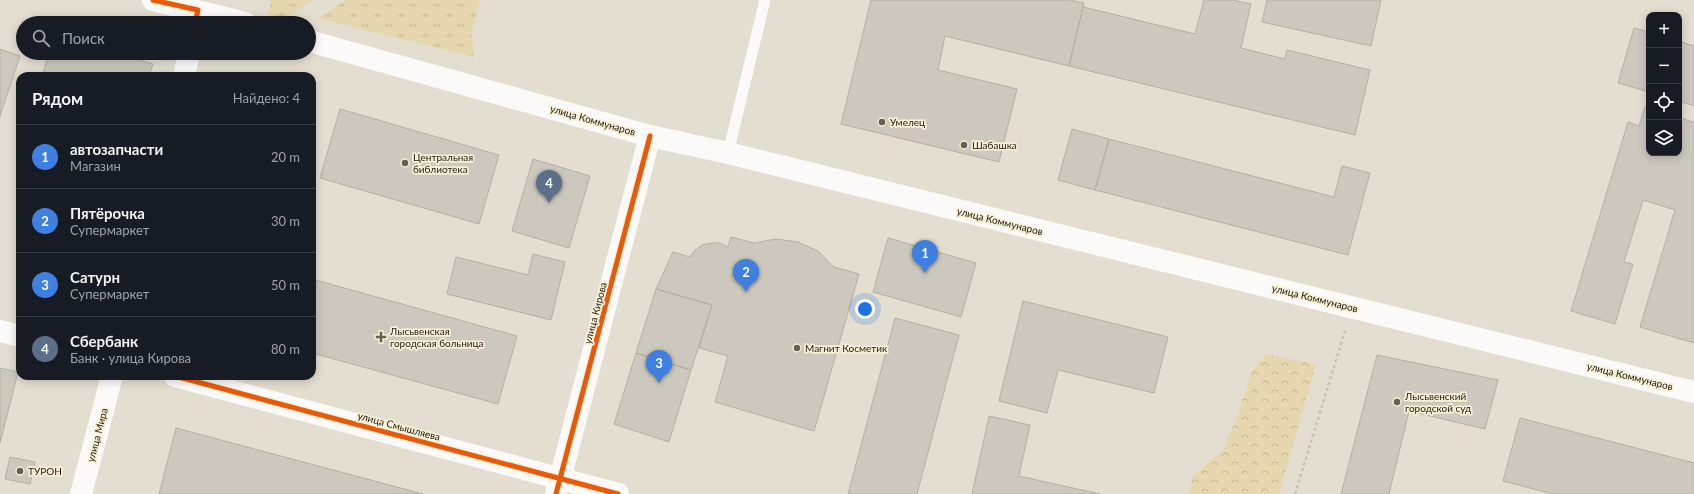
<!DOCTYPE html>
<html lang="ru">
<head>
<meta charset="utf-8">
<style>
	body { margin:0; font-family:Lato,sans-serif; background:#242831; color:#f1f3f6 }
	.controls { position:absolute; right:12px; top:12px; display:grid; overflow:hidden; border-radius:8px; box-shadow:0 2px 10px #0003 }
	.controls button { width:36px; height:36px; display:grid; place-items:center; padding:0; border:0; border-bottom:1px solid #363941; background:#171b24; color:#f1f3f6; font:20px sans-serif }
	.you { position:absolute; left:865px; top:309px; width:14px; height:14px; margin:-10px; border:3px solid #fff; border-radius:50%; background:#1a73e8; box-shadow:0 0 0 6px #1a73e833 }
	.badge { display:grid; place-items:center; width:26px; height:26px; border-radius:50%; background:#7c3aed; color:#fff; font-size:13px; font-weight:700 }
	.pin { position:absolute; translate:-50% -33px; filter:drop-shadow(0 1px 2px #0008) }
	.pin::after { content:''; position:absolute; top:21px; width:14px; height:12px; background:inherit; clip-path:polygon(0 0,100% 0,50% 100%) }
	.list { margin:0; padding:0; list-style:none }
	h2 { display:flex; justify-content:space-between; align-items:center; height:52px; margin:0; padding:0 16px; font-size:17px }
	h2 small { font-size:13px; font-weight:400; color:#9ea1a6 }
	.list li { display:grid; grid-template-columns:26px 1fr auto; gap:12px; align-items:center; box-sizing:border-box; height:64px; padding:0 16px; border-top:1px solid #363941 }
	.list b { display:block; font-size:15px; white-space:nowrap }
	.list p { margin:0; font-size:13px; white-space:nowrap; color:#9ea1a6 }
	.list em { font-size:13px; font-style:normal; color:#9ea1a6 }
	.icon { flex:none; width:22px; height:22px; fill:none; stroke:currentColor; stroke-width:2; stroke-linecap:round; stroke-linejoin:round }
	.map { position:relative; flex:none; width:1694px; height:494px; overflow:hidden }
	.search { position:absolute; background:#171b24; box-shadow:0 2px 10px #0003; left:16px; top:16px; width:300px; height:44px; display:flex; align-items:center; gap:10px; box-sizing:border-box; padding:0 14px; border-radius:22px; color:#9ea1a6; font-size:15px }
	.panel { position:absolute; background:#171b24; box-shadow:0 2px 10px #0003; left:16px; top:72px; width:300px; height:308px; border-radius:12px }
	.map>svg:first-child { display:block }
	.grass { fill:url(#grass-tufts) }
	.forest { fill:url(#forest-crowns) }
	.building { fill:#ccc8bd; stroke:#b3afa4 }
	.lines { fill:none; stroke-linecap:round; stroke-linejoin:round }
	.path { stroke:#c2c1bb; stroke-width:2.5; stroke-dasharray:3 3; stroke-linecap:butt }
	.lane { stroke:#fbfaf8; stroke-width:11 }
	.street { stroke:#fbfaf8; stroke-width:22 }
	.secondary { stroke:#fbfaf8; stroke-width:22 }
	.cycleway-casing { stroke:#f9efd5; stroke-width:8 }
	.cycleway { stroke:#e8590c; stroke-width:5 }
	.poi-dot { fill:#646054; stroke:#f9efd5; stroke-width:1.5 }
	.labels { text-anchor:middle; stroke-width:3.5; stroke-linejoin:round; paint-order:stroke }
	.street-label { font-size:10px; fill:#1f1c12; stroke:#f9efd5 }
	.poi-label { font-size:10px; fill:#1f1c12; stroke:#f9efd5; text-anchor:start }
</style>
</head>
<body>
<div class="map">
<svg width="1694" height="494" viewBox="0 0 1694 494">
	<defs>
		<pattern id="grass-tufts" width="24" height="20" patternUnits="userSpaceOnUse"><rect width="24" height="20" fill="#e6d7af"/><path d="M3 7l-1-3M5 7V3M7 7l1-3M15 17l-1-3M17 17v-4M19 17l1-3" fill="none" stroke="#c5b896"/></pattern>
		<pattern id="forest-crowns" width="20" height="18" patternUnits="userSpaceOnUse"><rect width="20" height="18" fill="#e6d7af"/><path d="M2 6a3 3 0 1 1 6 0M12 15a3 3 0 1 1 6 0" fill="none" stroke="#c5b896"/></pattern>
	</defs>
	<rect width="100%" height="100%" fill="#e3ded0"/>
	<path class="grass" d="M 271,0 L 313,0 L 277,23 L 267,16 Z
		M 346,0 L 480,0 L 472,32 L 474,57 L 318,18 Z"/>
	<path class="forest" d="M 1266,354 L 1316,364 L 1279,494 L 1189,494 L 1193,475 L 1222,452 L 1238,414 L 1252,371 Z"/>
	<path class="building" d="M 871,0 L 1070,0 L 1084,3 L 1069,66 L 945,36 L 938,70 L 1017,89 L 999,162 L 841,124 Z
		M 1204,0 L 1233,0 L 1251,4 L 1241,48 L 1285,59 L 1287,50 L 1370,70 L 1355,135 L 1069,66 L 1083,7 L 1195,34 Z
		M 1267,0 L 1381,0 L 1371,46 L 1262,22 Z
		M 1634,28 L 1649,32 L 1649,92 L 1618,83 Z
		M 1679,41 L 1694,46 L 1694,106 L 1679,101 Z
		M 0,49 L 20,56 L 0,116 Z
		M 49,53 L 118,53 L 153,64 L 149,76 L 42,76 Z
		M 1645,107 L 1649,109 L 1649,153 L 1679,153 L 1679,118 L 1694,122 L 1694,343 L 1640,327 L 1675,210 L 1643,200 L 1624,262 L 1633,264 L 1615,324 L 1571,311 L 1628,122 L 1639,126 Z
		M 340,109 L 499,155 L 479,224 L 320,178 Z
		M 1072,129 L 1109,139 L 1095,190 L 1058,180 Z
		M 1109,139 L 1334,197 L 1342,166 L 1370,173 L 1348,255 L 1095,190 Z
		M 533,159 L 590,176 L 569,248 L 512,231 Z
		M 731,237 L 754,243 L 776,239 L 798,242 L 818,251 L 834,267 L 859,274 L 814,431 L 715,402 L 728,356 L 699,348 L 712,305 L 656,289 L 673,252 L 690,257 L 695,250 L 702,245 L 711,243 L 720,243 L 728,247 Z
		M 888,238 L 976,263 L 961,317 L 873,292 Z
		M 533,254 L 565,262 L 551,320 L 447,294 L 456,257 L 528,275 Z
		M 312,279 L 517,336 L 498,404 L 312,353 Z
		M 656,289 L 712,305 L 691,370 L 636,353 Z
		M 1023,301 L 1168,337 L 1154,393 L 1058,370 L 1047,413 L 999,401 Z
		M 895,318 L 959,335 L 917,494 L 848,494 Z
		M 636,353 L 691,370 L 669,442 L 614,424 Z
		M 1377,355 L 1498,380 L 1485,429 L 1409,411 L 1389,494 L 1341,494 Z
		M 0,368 L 18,372 L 0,443 Z
		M 989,416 L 1030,425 L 1019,476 L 1100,494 L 972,494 Z
		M 1520,418 L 1694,463 L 1694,494 L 1553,494 L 1503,481 Z
		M 176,428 L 423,494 L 159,494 Z
		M 10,457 L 35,462 L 30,484 L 5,479 Z"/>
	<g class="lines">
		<path class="path" d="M 1295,494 L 1345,331"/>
		<path class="lane" d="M 728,153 L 765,0"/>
		<path class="street" d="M 556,494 L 650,136"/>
		<path class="secondary" d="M 153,0 L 245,23
			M 309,41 L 650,136 L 728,153 L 1694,392
			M 184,76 L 189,53
			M 0,331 L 20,336
			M 175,376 L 618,494
			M 81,494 L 112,376"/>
		<defs>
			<path id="cycleway" d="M 153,0 L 198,10 L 195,23
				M 175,376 L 618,494
				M 556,494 L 650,136"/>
		</defs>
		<use href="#cycleway" class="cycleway-casing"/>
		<use href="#cycleway" class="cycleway"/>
	</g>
	<g class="poi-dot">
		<circle cx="882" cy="122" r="4"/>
		<circle cx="964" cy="145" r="4"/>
		<circle cx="405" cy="163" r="4"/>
		<path d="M379 331h4v4h4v4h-4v4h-4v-4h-4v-4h4z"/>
		<circle cx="797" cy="348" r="4"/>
		<circle cx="1397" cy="402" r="4"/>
		<circle cx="20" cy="471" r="4"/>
	</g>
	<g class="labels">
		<g class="street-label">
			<text transform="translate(593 120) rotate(16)" y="4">улица Коммунаров</text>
			<text transform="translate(1000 221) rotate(14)" y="4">улица Коммунаров</text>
			<text transform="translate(1315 298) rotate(14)" y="4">улица Коммунаров</text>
			<text transform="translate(595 313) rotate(-75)" y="4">улица Кирова</text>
			<text transform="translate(1630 376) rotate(14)" y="4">улица Коммунаров</text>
			<text transform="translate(399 426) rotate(15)" y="4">улица Смышляева</text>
			<text transform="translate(97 435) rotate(-75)" y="4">улица Мира</text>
		</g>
		<g class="poi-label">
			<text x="890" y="126">Умелец</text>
			<text x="972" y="149">Шабашка</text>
			<text x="413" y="161">Центральная<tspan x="413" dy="12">библиотека</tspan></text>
			<text x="390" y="335">Лысьвенская<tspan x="390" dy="12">городская больница</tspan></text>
			<text x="805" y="352">Магнит Косметик</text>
			<text x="1405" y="400">Лысьвенский<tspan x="1405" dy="12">городской суд</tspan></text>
			<text x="28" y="475">ТУРОН</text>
		</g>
	</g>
</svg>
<div class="controls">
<button>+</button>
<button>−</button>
<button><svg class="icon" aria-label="locate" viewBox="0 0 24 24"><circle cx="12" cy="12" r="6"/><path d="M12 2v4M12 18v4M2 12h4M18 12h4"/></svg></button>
<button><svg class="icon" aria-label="layers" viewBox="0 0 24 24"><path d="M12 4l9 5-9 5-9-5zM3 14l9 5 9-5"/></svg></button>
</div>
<div class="you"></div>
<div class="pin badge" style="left:925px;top:273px;background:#3f7fe0">1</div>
<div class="pin badge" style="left:746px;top:292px;background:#3f7fe0">2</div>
<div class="pin badge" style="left:659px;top:383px;background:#3f7fe0">3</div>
<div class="pin badge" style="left:549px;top:203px;background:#5c6f8a">4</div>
<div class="search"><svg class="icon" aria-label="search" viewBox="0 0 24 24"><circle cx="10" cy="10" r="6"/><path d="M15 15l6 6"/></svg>Поиск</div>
<section class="panel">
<h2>Рядом<small>Найдено: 4</small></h2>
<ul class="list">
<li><span class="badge" style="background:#3f7fe0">1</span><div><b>автозапчасти</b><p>Магазин</p></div><em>20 m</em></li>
<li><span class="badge" style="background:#3f7fe0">2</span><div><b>Пятёрочка</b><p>Супермаркет</p></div><em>30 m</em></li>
<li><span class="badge" style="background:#3f7fe0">3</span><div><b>Сатурн</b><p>Супермаркет</p></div><em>50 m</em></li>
<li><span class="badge" style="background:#5c6f8a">4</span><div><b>Сбербанк</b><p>Банк · улица Кирова</p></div><em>80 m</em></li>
</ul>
</section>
</div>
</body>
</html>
